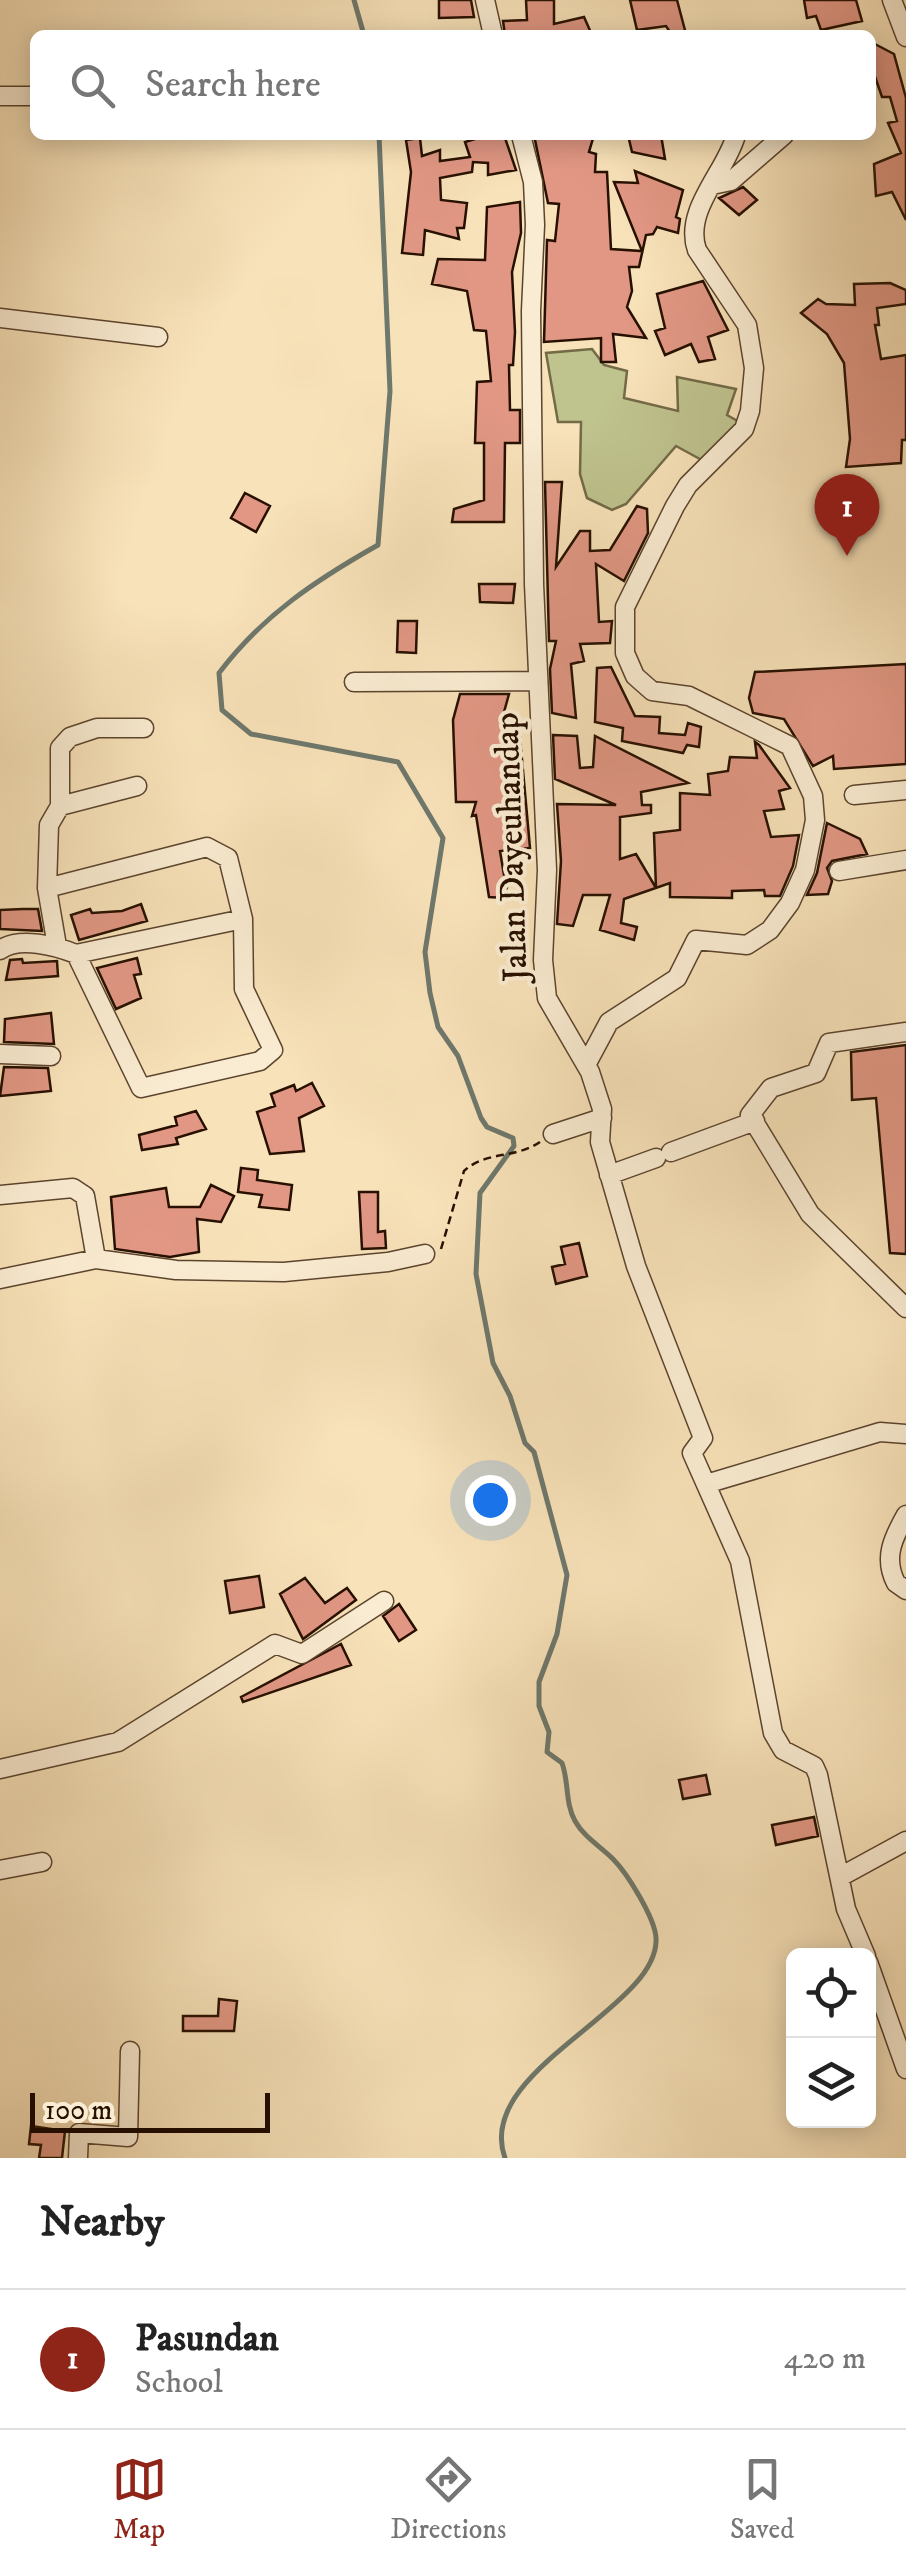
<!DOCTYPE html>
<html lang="en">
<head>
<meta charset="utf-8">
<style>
	body { margin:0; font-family:"IM FELL DW Pica",serif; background:#f2f2f2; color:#222 }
	.controls { position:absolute; right:30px; bottom:30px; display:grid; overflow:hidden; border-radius:15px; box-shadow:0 5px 25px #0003 }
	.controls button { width:90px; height:90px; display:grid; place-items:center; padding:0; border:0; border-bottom:2px solid #e0e0e0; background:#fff; color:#222; font:50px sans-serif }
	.scale { position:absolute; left:30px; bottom:25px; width:240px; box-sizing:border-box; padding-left:10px; border:5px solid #271000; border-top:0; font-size:28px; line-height:35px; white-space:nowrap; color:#271000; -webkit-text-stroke:8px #faecd2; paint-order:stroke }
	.you { position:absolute; left:490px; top:1500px; width:35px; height:35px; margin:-25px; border:8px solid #fff; border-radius:50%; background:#1a73e8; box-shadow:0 0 0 15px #1a73e833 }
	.badge { display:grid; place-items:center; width:65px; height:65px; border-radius:50%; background:#8f2418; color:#fff; font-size:32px; font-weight:700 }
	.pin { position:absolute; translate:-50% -82px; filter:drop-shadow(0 2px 5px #0008) }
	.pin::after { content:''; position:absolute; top:52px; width:35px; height:30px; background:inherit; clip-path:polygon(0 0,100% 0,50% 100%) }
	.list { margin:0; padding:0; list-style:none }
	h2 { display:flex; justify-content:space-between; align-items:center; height:130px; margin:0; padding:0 40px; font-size:42px }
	h2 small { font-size:32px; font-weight:400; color:#767676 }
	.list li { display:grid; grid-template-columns:65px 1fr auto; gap:30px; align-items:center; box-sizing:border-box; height:140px; padding:0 40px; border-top:2px solid #e0e0e0 }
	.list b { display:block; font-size:38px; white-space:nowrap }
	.list p { margin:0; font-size:32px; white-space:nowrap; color:#767676 }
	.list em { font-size:32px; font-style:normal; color:#767676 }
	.icon { flex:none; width:55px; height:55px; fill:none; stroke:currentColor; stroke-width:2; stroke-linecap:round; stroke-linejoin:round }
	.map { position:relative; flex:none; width:906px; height:2158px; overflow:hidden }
	.search { position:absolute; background:#fff; box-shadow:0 5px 25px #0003; left:30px; right:30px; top:30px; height:110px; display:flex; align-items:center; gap:25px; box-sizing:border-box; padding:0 35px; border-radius:15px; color:#767676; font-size:38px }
	.sheet { height:270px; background:#fff }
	nav { display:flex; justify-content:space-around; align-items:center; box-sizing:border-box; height:140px; border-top:2px solid #e0e0e0; background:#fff; font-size:28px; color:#767676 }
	nav a { display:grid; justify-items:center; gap:5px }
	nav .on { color:#8f2418 }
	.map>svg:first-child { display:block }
	.green { fill:#bfc38e; stroke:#736a47; stroke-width:2.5 }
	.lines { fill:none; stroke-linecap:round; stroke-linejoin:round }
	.stream { stroke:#6e786c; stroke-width:5 }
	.building { fill:#e19784; stroke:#271000; stroke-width:2.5 }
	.minor-casing { stroke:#5b442e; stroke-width:21 }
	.path { stroke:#271000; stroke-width:2.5; stroke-dasharray:8 5; stroke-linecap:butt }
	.minor { stroke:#faecd2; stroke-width:18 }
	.labels { text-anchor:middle; stroke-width:8; stroke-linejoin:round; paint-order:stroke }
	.street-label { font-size:35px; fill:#271000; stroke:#faecd2 }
</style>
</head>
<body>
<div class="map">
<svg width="906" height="2158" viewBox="0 0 906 2158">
	<rect width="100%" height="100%" fill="#f8e2b9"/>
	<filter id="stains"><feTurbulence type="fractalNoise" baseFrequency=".002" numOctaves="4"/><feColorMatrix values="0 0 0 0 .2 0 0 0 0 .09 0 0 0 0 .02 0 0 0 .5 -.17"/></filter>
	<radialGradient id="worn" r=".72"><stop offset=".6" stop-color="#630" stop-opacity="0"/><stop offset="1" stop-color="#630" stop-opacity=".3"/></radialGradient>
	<path class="green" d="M 592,349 L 604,365 L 627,371 L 624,398 L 678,411 L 677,377 L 736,389 L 727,415 L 743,424 L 709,464 L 676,446 L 626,504 L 612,510 L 587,498 L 580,474 L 581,422 L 558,422 L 546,353 Z"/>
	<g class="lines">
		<path class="stream" d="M 354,0 L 364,35
			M 379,135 L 390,391 L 378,545 C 316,580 263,615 219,673 L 222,710 L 251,734 L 398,762 L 443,838 L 425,952 L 430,993 L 438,1027 L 458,1056 L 481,1118 L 487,1127 L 513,1138 L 514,1146 L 480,1193 L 476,1274 L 493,1363 L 510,1396 L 525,1443 L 534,1452 L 567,1575 L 557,1634 L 539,1682 L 539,1706 L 549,1732 L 547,1752 L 562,1763 C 569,1782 565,1803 575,1821 C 584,1837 600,1846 613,1859 C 627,1873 655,1918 656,1938 C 660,2009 473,2070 505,2158"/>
	</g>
	<path class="building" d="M 439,0 L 471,0 L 474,17 L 439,18 Z
		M 526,0 L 554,0 L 554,24 L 584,17 L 592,35 L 505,35 L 503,21 L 527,20 Z
		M 630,0 L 677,0 L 686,34 L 672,35 L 666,26 L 637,30 Z
		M 804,0 L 856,0 L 862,21 L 821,30 L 816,16 L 807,18 Z
		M 871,42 L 894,54 L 906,98 L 906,220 L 892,192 L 876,196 L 874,164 L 901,153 L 888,123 L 897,121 L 890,97 L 882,97 L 871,65 Z
		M 488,135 L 504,135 L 516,170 L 488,175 L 488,163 L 473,162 L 472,172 L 440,178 L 441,200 L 467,203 L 464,228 L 457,228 L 459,239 L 425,230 L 423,255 L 402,253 L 411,172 L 406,140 L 420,138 L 422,156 L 440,150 L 440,161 L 470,157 L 465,142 Z
		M 534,135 L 594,135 L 589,152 L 596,154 L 595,172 L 607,172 L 611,249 L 642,251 L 614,182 L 638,183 L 635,171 L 683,190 L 676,217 L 680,219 L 678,233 L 657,227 L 653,234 L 646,235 L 639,267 L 629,267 L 632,291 L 627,307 L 646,338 L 613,334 L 616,362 L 601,362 L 601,338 L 544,342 L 547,240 L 555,241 L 559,204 L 548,203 Z
		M 628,135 L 661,135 L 665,159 L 632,152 Z
		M 743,187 L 757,200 L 739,215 L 719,198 Z
		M 520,202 L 521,233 L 512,272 L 515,332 L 513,365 L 509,365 L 510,410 L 520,410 L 520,443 L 505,443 L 504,522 L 452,522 L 454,509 L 484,500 L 484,443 L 475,443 L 477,382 L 491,381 L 486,331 L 474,330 L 467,291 L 432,284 L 438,259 L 485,260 L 487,207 Z
		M 703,281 L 728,330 L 708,337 L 715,359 L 699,362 L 691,344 L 665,355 L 655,331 L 665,328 L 657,294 Z
		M 890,283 L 906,290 L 906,304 L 877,308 L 879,325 L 875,325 L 881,359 L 906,355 L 906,440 L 902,440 L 901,463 L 846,467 L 850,439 L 844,363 L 827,334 L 801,313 L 818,299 L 826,304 L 855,305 L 854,284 Z
		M 545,482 L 562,482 L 556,567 L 580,531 L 590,531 L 590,551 L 610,550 L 637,506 L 647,509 L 648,533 L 624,581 L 596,564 L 599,622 L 612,621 L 610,643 L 580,644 L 584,661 L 571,664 L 576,718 L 552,713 L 550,669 L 556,641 L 549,641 Z
		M 245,493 L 270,506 L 256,532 L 231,518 Z
		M 479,584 L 515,584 L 513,603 L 480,602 Z
		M 398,621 L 417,621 L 416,653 L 397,652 Z
		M 906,664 L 906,764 L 834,769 L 833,756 L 813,766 L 784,719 L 753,713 L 749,698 L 755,672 Z
		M 611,667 L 635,716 L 660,717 L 659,733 L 685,735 L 688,723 L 701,727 L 699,747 L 687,745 L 683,753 L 622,741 L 623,728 L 595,722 L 597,668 Z
		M 460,694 L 509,694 L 501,723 L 519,726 L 530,848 L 500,851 L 504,875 L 511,876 L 503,898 L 489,897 L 476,815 L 472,816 L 476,802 L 456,802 L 453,720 Z
		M 553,735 L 577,736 L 580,768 L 593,767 L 595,736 L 688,783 L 641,792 L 642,805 L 651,805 L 651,813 L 620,817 L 620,859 L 636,854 L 656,888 L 654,833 L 680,830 L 680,793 L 710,795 L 708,774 L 728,771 L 730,757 L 757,758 L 755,742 L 759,745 L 790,788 L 779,791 L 784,809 L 764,811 L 771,837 L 799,835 L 793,866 L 780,896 L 765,896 L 764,890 L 732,891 L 732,898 L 670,897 L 670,883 L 624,899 L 621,923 L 637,927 L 634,940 L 600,930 L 610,895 L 583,895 L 573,926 L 557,924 L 561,861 L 557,804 L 616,805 L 555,779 Z
		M 827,823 L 860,839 L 867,854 L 832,861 L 827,868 L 832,881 L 828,894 L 807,895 L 817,873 Z
		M 141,904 L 147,921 L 79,940 L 71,915 L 90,909 L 92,913 L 122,911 Z
		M 23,909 L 38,909 L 42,931 L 0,929 L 0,910 Z
		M 137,958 L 141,974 L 134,975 L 141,998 L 116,1009 L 97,968 Z
		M 22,959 L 23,963 L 57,961 L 58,976 L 6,980 L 10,960 Z
		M 51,1013 L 54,1044 L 4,1042 L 5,1019 Z
		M 906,1045 L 906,1254 L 890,1253 L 876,1098 L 852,1100 L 851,1052 Z
		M 4,1067 L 48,1068 L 51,1091 L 0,1096 Z
		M 312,1083 L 324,1106 L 299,1118 L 304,1151 L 270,1154 L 257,1112 L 275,1106 L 271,1094 L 294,1085 L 296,1091 Z
		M 196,1111 L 206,1129 L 176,1138 L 178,1144 L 142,1150 L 139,1135 L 177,1125 L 175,1117 Z
		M 241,1168 L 258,1170 L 257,1180 L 292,1185 L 289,1210 L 259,1207 L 262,1195 L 238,1192 Z
		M 211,1185 L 234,1196 L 221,1222 L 197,1219 L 199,1252 L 170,1257 L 115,1249 L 111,1197 L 166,1188 L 169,1207 L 200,1207 Z
		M 359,1192 L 378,1192 L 378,1232 L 385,1231 L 386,1248 L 362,1249 Z
		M 579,1243 L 587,1276 L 556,1284 L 552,1267 L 565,1264 L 561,1247 Z
		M 259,1576 L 264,1607 L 230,1613 L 225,1581 Z
		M 305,1578 L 325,1603 L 347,1588 L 356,1600 L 303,1639 L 280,1594 Z
		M 399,1604 L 416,1630 L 399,1641 L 383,1616 Z
		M 341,1644 L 351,1665 L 243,1702 L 241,1697 Z
		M 706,1775 L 710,1794 L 683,1799 L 679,1780 Z
		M 814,1817 L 818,1836 L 776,1845 L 772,1825 Z
		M 219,1999 L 237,2001 L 234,2031 L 183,2031 L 183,2016 L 218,2016 Z
		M 31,2126 L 65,2131 L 62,2158 L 39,2158 L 41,2145 L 29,2144 Z"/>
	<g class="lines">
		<defs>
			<path id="minor" d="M 485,0 L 493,35
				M 892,0 L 906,37
				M 0,96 L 35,96
				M 521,135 L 533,182 L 535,225 L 531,311 L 534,584 L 547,870 L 543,960 L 547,998 L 590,1072 L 602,1109 L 600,1142 L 636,1266 L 703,1438 L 692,1453 L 740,1561 L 773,1733 L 783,1750 L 814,1766 L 818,1775 L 846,1909 L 866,1956
				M 712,185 L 731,181 L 784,135
				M 0,318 L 158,337
				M 354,682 L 537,681
				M 854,795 L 906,790
				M 60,806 L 137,786
				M 839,871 L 906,860
				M 47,888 L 207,847 L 228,858 L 243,919 L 244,989 L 273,1050 L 260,1061 L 141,1088 L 76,954
				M 57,946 L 47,888 L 49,825 L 60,806 L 60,748 L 70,737 L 97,728 L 144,728
				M 0,950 C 19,936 56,946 76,954 L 243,919
				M 906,1032 L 829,1043 L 816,1073 L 771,1088 L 750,1115 L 810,1214 L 906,1308
				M 0,1054 L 51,1056
				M 586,1065 L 609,1022 L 677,978 L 696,940 L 747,945 L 770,930 L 790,903 L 805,870 L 815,820 L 813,796 L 790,746 L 689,696 L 652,691 L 635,676 L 625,653 L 625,607 L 675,506 L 688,485 L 744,429 L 750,411 L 754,368 L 747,325 L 697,250 C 683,210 726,172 736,135
				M 553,1134 L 602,1118
				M 671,1152 L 755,1121
				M 609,1175 L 656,1158
				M 0,1195 L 73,1188 L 85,1196 L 96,1259
				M 0,1279 L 96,1259 L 176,1270 L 284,1272 L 388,1262 L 425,1254
				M 706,1484 L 880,1432 L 906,1434
				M 906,1515 C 893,1538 883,1558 896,1583 L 906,1590
				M 0,1769 L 118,1742 L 275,1644 L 302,1654 L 384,1601
				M 0,1870 L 42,1862
				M 840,1877 L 906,1841
				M 868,1962 L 906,2069
				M 78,2158 L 79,2133 L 128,2137 L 130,2051"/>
		</defs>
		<use href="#minor" class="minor-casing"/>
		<path class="path" d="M 441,1249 L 464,1171 C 485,1151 515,1159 540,1142"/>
		<use href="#minor" class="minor"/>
	</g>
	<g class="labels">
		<g class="street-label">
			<text transform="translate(510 847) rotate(-92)" y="12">Jalan Dayeuhandap</text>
		</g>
	</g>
	<rect width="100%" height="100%" filter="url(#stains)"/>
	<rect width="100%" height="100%" fill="url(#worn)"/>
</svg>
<div class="controls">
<button><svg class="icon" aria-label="locate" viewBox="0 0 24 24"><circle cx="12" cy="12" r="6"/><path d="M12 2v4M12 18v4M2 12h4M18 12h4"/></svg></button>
<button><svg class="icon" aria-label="layers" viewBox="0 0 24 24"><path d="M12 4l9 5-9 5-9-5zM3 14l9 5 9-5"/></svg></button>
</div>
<div class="scale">100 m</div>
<div class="you"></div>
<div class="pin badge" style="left:847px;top:556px">1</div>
<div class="search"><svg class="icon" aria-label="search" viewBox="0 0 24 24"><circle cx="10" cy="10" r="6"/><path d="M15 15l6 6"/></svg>Search here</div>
</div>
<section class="sheet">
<h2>Nearby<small></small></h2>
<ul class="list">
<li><span class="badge">1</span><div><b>Pasundan</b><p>School</p></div><em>420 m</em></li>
</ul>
</section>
<nav>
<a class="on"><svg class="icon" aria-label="map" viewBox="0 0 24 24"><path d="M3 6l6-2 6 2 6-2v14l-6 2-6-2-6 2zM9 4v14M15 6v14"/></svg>Map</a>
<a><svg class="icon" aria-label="directions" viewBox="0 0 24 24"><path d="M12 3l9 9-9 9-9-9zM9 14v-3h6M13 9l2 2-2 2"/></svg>Directions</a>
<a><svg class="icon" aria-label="saved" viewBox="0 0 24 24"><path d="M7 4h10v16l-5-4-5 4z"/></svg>Saved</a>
</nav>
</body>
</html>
